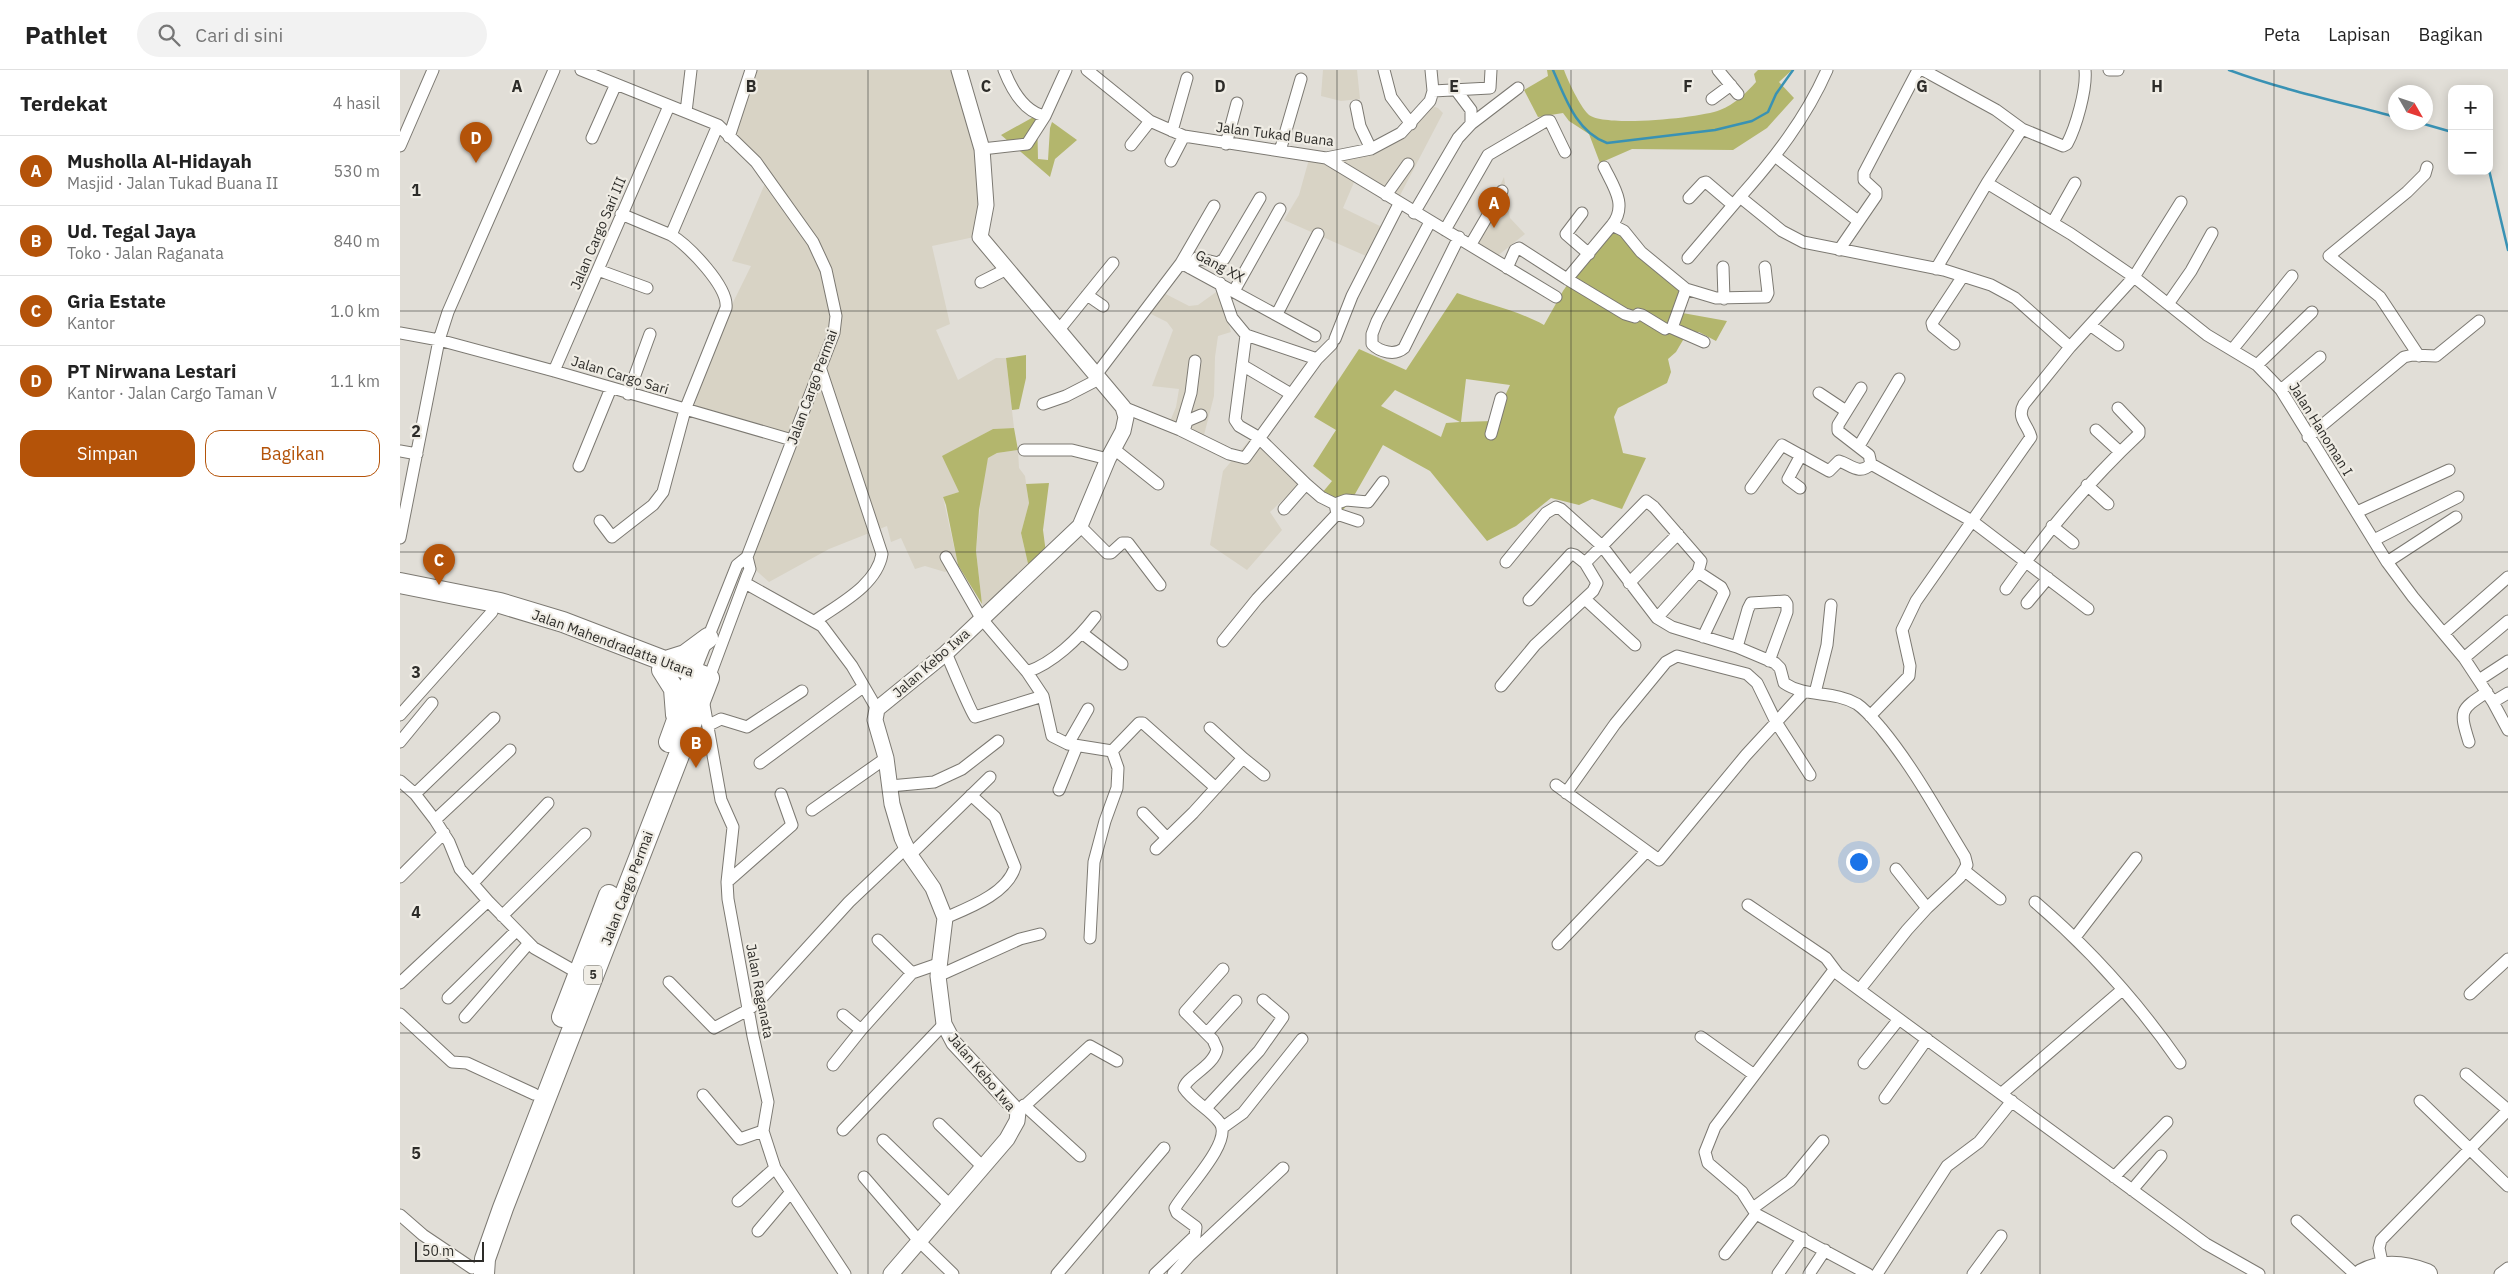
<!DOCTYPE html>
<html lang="id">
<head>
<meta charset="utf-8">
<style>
	body { margin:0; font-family:"IBM Plex Sans",sans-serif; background:#f2f2f2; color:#222 }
	.controls { position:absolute; right:15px; top:15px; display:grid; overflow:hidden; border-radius:10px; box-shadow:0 2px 12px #0003 }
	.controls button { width:45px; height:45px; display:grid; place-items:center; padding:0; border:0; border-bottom:1px solid #e0e0e0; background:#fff; color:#222; font:25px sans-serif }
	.compass { position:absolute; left:1988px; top:15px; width:45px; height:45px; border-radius:50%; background:#fff; box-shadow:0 2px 12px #0003; rotate:129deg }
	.scale { position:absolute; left:15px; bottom:12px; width:69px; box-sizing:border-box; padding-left:5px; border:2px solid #2d2c29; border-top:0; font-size:14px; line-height:18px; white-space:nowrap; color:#2d2c29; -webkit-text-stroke:4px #efece4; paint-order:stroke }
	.you { position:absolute; left:1458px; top:791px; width:18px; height:18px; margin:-12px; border:4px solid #fff; border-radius:50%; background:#1a73e8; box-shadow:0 0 0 8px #1a73e833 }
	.badge { display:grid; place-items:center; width:32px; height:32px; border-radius:50%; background:#b45309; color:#fff; font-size:16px; font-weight:700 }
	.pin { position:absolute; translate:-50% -41px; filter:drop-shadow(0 1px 2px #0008) }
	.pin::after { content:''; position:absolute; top:26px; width:18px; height:15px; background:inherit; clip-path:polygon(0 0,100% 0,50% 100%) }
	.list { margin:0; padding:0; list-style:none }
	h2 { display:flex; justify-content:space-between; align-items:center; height:65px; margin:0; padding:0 20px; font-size:21px }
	h2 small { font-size:16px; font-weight:400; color:#767676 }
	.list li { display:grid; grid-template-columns:32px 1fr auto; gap:15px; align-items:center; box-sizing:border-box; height:70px; padding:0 20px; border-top:1px solid #e0e0e0 }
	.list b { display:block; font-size:19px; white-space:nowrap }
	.list p { margin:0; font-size:16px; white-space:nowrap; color:#767676 }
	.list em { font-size:16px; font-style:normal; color:#767676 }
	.actions { display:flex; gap:10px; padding:15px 20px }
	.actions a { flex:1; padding:11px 0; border:1px solid #b45309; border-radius:15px; text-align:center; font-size:18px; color:#b45309 }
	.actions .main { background:#b45309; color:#fff }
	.icon { flex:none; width:28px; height:28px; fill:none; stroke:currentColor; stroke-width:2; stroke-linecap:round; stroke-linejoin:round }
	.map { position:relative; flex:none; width:2108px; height:1204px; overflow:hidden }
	header { display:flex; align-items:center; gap:30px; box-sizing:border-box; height:70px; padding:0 25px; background:#fff; border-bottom:1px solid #e0e0e0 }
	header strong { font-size:24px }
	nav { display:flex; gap:28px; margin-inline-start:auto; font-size:18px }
	.search { width:350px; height:45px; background:#f2f2f2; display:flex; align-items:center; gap:12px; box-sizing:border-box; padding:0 18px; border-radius:28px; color:#767676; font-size:19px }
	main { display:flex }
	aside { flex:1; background:#fff }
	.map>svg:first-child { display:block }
	.built { fill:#d8d3c5 }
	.green { fill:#b3b66d; fill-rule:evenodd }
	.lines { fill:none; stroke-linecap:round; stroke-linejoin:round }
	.stream { stroke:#3992b4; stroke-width:2.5 }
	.street-casing { stroke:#7c7972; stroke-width:13 }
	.secondary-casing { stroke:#7c7972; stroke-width:17 }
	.highway-casing { stroke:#7c7972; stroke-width:22 }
	.street { stroke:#fff; stroke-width:11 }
	.secondary { stroke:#fff; stroke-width:15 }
	.highway { stroke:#fff; stroke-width:20 }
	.grid { fill:none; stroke:#2d2c29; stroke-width:1; stroke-opacity:0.55 }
	.labels { text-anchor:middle; stroke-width:4.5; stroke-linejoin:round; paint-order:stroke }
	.shield { fill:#efece4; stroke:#676661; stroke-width:1 }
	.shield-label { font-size:12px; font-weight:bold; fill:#2d2c29 }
	.street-label { font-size:14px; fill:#2d2c29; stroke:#efece4 }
	.grid-label { font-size:16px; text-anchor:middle; font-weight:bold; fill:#2d2c29; stroke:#efece4; stroke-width:4.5; stroke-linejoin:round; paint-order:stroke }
</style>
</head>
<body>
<header>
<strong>Pathlet</strong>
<div class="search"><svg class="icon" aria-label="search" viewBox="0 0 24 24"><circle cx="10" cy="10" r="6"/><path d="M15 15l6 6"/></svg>Cari di sini</div>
<nav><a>Peta</a><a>Lapisan</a><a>Bagikan</a></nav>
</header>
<main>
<aside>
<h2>Terdekat<small>4 hasil</small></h2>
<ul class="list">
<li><span class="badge">A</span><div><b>Musholla Al-Hidayah</b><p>Masjid · Jalan Tukad Buana II</p></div><em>530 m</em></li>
<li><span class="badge">B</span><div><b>Ud. Tegal Jaya</b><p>Toko · Jalan Raganata</p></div><em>840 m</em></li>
<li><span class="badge">C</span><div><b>Gria Estate</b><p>Kantor</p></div><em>1.0 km</em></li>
<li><span class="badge">D</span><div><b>PT Nirwana Lestari</b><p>Kantor · Jalan Cargo Taman V</p></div><em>1.1 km</em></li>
</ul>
<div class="actions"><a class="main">Simpan</a><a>Bagikan</a></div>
</aside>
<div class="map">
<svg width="2108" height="1204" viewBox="0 0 2108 1204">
	<rect width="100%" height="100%" fill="#e1ded7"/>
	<path class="built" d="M 352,0 L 556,0 L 581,78 L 579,166 L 532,176 L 550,254 L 536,260 L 558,310 L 596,288 L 606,288 L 614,358 L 593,359 L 543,386 L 559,422 L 543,427 L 558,495 L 545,502 L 525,496 L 515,499 L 501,468 L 491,472 L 487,456 L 429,479 L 369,512 L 343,489 L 364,426 L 389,374 L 293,341 L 310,279 L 351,196 L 332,191 L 366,111 L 331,65 Z
		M 923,0 L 957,0 L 960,29 L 941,31 L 921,26 Z
		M 1022,33 L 1038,38 L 1043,43 L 995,135 L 955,110 L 943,138 L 986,159 L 966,186 L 884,150 L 899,125 L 911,82 L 930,87 L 972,79 L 1000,57 Z
		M 1104,107 L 1110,148 L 1125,164 L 1096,187 L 1086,178 L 1071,171 L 1082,154 Z
		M 756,219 L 789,236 L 798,235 L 819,220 L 831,262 L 818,266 L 815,287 L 814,326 L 803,369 L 768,356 L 776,337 L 779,319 L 752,316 L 773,260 L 767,252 L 739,238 Z
		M 852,367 L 902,412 L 870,442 L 882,460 L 847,500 L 810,475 L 823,401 Z
		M 618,380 L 619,398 L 625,406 L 629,433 L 621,463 L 629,498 L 587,541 L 582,534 L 576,481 L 582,415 L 588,388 L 597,383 Z"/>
	<path class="green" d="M 1147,0 L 1164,0 C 1168,11 1180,36 1188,44 C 1201,58 1301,48 1320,40 C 1334,35 1346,23 1356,12 L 1354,4 L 1358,0 L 1392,0 L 1379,12 L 1394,28 L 1367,58 L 1333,80 L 1232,79 L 1200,93 L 1189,64 L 1169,51 L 1163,43 L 1138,47 L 1124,20 L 1148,6 Z
		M 637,45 L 638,89 L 648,90 L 650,58 L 652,52 L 677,70 L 655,89 L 650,107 L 601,65 Z
		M 1211,152 L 1288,219 L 1277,242 L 1327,251 L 1316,271 L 1299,262 L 1286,265 L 1276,282 L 1268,289 L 1271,302 L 1267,313 L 1218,338 L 1214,347 L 1223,383 L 1246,388 L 1222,439 L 1192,429 L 1179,435 L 1151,428 L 1116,456 L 1087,471 L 1030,401 L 983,375 L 951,431 L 940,443 L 922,423 L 932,411 L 913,396 L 936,360 L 914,347 L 959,279 L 1006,300 L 1057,223 C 1086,234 1117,240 1144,255 L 1163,221 ZM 1066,309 L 1110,315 L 1093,351 L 1061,352 ZM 995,320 L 1060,352 L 1046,353 L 1041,367 L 981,336 Z
		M 626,285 L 626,308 L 619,339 L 612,340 L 606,288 Z
		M 614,358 L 618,380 L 597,383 L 588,388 L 579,440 L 576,481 L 582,534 L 558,495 L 546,435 L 543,427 L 559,422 L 542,386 L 593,359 Z
		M 649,413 L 643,460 L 646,483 L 629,498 L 621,463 L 629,433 L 626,414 Z"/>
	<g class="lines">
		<path class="stream" d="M 1153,0 C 1165,27 1176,62 1207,73 L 1315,60 L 1352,51 L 1368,42 L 1376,24 L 1393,0
			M 1829,0 C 1883,20 1940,32 1996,47
			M 2017,52 L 2052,62
			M 2089,100 L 2108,180"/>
		<defs>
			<path id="street" d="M 181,0 L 318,55 L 356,92 L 413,172 L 426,200 L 436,246 L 434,263 L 347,487 L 337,495 L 294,603
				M 604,0 C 611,18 624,42 645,46
				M 687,0 L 750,51 L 784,66 L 926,88 L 971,79 L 1001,63 L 1030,31 L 1033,21 L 1031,0
				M 984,0 L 991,27 L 1011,54
				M 1318,0 L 1338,24
				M 1427,0 C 1406,48 1374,89 1340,127 L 1382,161 L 1403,172 L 1544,200 L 1591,215 L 1615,228 L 1670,277
				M 1523,0 L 1596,40 L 1622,59 L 1663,76 L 1667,74 C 1676,57 1687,19 1685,0
				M 1709,0 L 1718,0
				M 1056,20 L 1071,40 L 1071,54
				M 1033,21 L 1090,18 L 1091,0
				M 1312,29 L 1331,15
				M 956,36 L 960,56 L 971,79
				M 286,42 L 291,0
				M 772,61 L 787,8
				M 329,67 L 351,0
				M 192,68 L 216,14
				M 826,74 L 837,33
				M 731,75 L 750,51
				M 0,76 L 33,0
				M 582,79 L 627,74 L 645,46 L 666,0
				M 880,81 L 901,9
				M 1376,87 L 1458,151
				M 926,88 L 1156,227
				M 771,91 L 784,66
				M 1204,97 C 1213,116 1228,135 1212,155 L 1224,161 L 1241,182 L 1286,219
				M 1587,113 L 1671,164 L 1734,207 L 1807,265 L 1857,295 L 1881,320 L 1987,492 L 2013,527 L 2064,588 L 2093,632 L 2108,660
				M 986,125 L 1008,94
				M 1289,128 L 1303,113 L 1306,112 L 1333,135
				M 1014,143 L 1058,68 L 1071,54 L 1118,18
				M 1182,143 L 1166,164 L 1189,184
				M 221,144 L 271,165 L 318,55
				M 1030,152 L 977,251 L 972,264 L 972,274 C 980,282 995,286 1004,278 L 1059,167
				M 1653,152 L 1675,113
				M 1045,160 L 1088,85 L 1146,51 L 1150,51 L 1165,82
				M 1071,174 L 1102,121
				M 1439,180 L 1476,126 L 1476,121 L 1464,110 L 1464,103 L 1518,0
				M 1288,188 L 1340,127
				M 781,193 L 814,136
				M 1323,197 L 1324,229
				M 790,198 L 797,188 L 818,193 L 824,189 L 860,128
				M 1107,198 L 1115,180 L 1119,178 L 1167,209 L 1212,155
				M 1536,199 L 1587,113 L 1622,59
				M 198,200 L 247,218
				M 1167,209 L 1225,244 L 1235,247 L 1238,244 L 1242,245 L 1265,259
				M 581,212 L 607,199
				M 820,213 L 832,248 L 846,265 L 917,289 L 932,274
				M 834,221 L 880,139
				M 687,225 L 703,236
				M 1768,234 L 1791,201 L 1812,163
				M 877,244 L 918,164
				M 1690,255 L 1718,275
				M 658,261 L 713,193
				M 0,263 L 39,270 L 154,301 L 392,370
				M 846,265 L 835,350 L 839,356 L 858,367 L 906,414 L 884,439
				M 935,269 L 952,226 L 999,134
				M 1304,272 L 1272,258 L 1286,219 L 1316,228 L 1366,227 L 1368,223 L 1365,197
				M 1554,274 L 1533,257 L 1532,253 L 1563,206
				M 1832,280 L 1892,206
				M 2019,286 L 1980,227 L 1929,186 L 2007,122 L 2025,104 L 2027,97
				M 842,295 L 891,324
				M 1857,295 L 1912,242
				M 154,301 L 269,36
				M 696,305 L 781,193 L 915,266
				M 1461,318 L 1438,355 L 1438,361 L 1469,385 L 1471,394 L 1572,451 L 1688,539
				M 1881,320 L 1920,287
				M 1419,323 L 1446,341
				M 228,324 L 250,264
				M 643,334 L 666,326 L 699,309
				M 723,337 L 780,360 L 829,384 L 845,388 L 917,289
				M 785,358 L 787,351 L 801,345
				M 780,360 L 791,323 L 795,291
				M 1696,360 L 1720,382
				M 1091,364 L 1101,328
				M 1908,367 L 2004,287 L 2013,285 L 2036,286 L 2079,251
				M 1459,376 L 1499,309
				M 714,379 L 758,414
				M 624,380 L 672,380 L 708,389
				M 0,381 L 17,384
				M 179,396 L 211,318
				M 1687,415 L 1708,434
				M 1351,418 L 1382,375 L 1429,401 L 1439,391 C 1450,394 1459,406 1471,394
				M 1400,418 L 1388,409 L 1401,385
				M 935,434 L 946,430 L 968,432 L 983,412
				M 1957,442 L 2049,400
				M 937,444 L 958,451
				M 200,451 L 212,467 L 253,435 L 263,422 L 285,340 L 326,238 C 329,217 288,175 271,165
				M 680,456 L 707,483 L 711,483 L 722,473 L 728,473 L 760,515
				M 1652,456 L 1673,473
				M 0,468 L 39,270 L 48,242 L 154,0
				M 1974,470 L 2058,427
				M 546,487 L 581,548 L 627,602 L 643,626 L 652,666 L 668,674 L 712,681
				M 1987,492 L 2056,447
				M 1298,502 L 1321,517 L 1324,523 L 1303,567
				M 345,513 L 422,556 L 452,596 L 477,639
				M 1229,513 L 1278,464
				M 1606,519 C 1646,462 1689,411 1739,364 L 1739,360 L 1718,338
				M 1185,529 L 1235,575
				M 1129,530 L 1171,484 L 1175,485 L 1185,493
				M 1627,533 L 1648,508
				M 1257,548 L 1298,502 L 1301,491 L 1254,437 L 1246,431 L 1202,476 L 1257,548 L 1272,557 L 1337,577 L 1375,593 L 1380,598 L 1384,613 C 1406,628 1433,620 1457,634 C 1466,640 1474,650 1481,658 C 1514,698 1538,743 1565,787 L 1567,795 L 1560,807 L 1527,838 L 1507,860 L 1460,919
				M 415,551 C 439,534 477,515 482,484 L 421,300
				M 682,563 L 722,594
				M 2044,563 L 2108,507
				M 823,571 L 857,529 L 937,444 L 935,434 L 921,427 L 906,414
				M 1337,577 L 1348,539 L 1351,533 L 1385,531 L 1387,534 L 1387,542 L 1369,591
				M 546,583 C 551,594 571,643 575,647 L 643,626
				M 2064,588 L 2108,551
				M 627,602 C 653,593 678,569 695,547
				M 309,608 L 347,506 L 350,499 L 347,487
				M 2079,610 L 2108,591
				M 1101,616 L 1135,575 L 1193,521 L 1197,513 L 1185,493 L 1202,476 L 1161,439 L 1156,437 L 1146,443 L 1106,492
				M 1415,623 L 1427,575 L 1431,535
				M 303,629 L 321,730 L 333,757 L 327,812 L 328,829 L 353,966 L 368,1032 L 363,1061 L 375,1098 L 445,1204
				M 2093,632 L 2108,623
				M 0,645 L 92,542
				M 1470,646 L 1509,606 L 1510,596 L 1502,560 L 1516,531 L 1631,367 C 1628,355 1616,348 1624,334 L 1670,277 L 1734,207 L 1781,132
				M 309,655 L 321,649 L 347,657 L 402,621
				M 0,672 L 32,633
				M 2069,672 C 2059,640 2060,640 2087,622
				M 668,674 L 688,639
				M 712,681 L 739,653 L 743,653 L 816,718
				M 843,688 L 864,705
				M 360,693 L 463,617
				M 0,711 L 15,724 L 35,750 L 49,772 L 60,799 L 88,831 L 134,878 L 178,903
				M 1156,715 L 1259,790 L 1346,685 L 1403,623
				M 490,716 L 534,712 L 562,699 L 598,671
				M 659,720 L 677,676
				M 1166,723 L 1215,654 L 1266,592 L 1277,586 L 1347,604 L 1357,613 L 1376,652 L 1410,705
				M 15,724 L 94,648
				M 412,740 L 486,688
				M 743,743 L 767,768
				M 35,750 L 110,680
				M 756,779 L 793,743 L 843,688 L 810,658
				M 510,785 L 590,707
				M 1496,799 L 1527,838
				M 1565,801 L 1600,829
				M 0,807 L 44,763
				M 327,812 L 392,755 L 381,724
				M 73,813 L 148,733
				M 1635,832 C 1690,879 1739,934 1780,993
				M 1348,835 L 1426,888 L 1438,904 L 1499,949 L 1806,1174 L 1859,1204
				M 102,846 L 185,764
				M 545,848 C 568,838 607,824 615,797 L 595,747 L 571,725
				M 1676,866 L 1736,788
				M 690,868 L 694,792 L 705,751 L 717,718 L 718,698 L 712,681
				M 478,870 L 512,903
				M 1158,874 L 1246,782
				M 1434,900 L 1315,1057 L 1305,1082 L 1308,1093 L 1342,1122 L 1356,1144 L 1468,1204
				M 538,906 L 620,869 L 640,864
				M 269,912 L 314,958 L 348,940 L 357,933 L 449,832 L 506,778
				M 0,913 L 88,831
				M 2070,924 L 2108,889
				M 48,928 L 116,861
				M 0,944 L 52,992 L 67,993 L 134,1024
				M 443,945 L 461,960
				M 65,947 L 129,873
				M 807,963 L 836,931
				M 1301,967 L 1353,1004
				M 1464,993 L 1499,949
				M 433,995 L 461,960 L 512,903 L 538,894
				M 2066,1004 L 2108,1040
				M 1601,1024 L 1722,920
				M 303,1025 L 340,1069 L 363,1061
				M 1485,1028 L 1527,969
				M 2020,1031 L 2108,1116
				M 624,1035 L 680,1086
				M 806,1038 L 859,981 L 883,947 L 863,930
				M 618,1042 L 690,976 L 717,991
				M 539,1054 L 583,1097
				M 822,1058 L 843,1043 L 902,969
				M 443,1060 L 544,954
				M 483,1070 L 551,1136
				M 464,1107 L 520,1172 L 553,1204
				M 1714,1107 L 1767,1052
				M 1732,1120 L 1761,1086
				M 338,1131 L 375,1098
				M 1353,1138 L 1390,1111 L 1423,1071
				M 0,1145 L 23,1165 L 72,1198
				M 1897,1151 L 1955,1204
				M 358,1161 L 390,1123
				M 782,1179 L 789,1186 L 883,1098
				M 1325,1184 L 1356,1144
				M 1983,1197 L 1979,1178 L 1981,1170 L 2108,1040
				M 657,1204 L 764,1078
				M 755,1204 L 795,1166 L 796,1157 L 777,1143 L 775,1138 C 785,1120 833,1072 820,1053 C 810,1039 793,1032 784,1018 C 786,1007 814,996 817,979 L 813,970 L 785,942 L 823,899
				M 773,1204 L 789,1186
				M 1378,1204 L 1403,1168
				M 1409,1204 L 1425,1180
				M 1477,1204 L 1547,1096 L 1579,1072 L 1612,1031
				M 1573,1204 L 1601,1166
				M 2100,1204 L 2108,1198"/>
			<path id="secondary" d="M 491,1204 L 607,1069 L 617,1051 L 618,1042 L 554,973 L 544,954 L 538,906 L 545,848 L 533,818 L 510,785 L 502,768 L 492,734 L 486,688 L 475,650 L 477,639 L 546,583 L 680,456 L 708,389 L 723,361 L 726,347 L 723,337 L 580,167 L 586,135 L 582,79 L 559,0"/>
			<path id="highway" d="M 0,513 L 100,533 L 163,552 L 309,608 L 103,1138 L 85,1189 L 84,1204
				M 266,591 L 285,585 L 308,568
				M 262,600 L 274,619 L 276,645
				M 269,672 L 294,603
				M 162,947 L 209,825
				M 1962,1204 C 1983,1193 2006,1196 2027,1204"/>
		</defs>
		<use href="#street" class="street-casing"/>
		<use href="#secondary" class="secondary-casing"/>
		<use href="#highway" class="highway-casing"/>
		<use href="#street" class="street"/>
		<use href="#secondary" class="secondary"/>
		<use href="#highway" class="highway"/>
	</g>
	<path class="grid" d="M 234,0 L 234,1204M 468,0 L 468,1204M 703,0 L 703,1204M 937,0 L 937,1204M 1171,0 L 1171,1204M 1405,0 L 1405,1204M 1640,0 L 1640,1204M 1874,0 L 1874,1204M 0,241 L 2108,241M 0,482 L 2108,482M 0,722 L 2108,722M 0,963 L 2108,963"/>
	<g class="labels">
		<rect class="shield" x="184" y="895.5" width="18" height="19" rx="4"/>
		<g class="shield-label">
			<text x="193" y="909">5</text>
		</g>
		<g class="street-label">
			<text transform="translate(875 64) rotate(7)" y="5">Jalan Tukad Buana</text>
			<text transform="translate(198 163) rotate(-67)" y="5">Jalan Cargo Sari III</text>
			<text transform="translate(820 196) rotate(28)" y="5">Gang XX</text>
			<text transform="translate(220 305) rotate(17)" y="5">Jalan Cargo Sari</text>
			<text transform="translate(412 317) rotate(-70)" y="5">Jalan Cargo Permai</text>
			<text transform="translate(1921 359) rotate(58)" y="5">Jalan Hanoman I</text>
			<text transform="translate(213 573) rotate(20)" y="5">Jalan Mahendradatta Utara</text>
			<text transform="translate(531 593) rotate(-41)" y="5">Jalan Kebo Iwa</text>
			<text transform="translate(227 818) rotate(-69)" y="5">Jalan Cargo Permai</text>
			<text transform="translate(360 921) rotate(79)" y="5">Jalan Raganata</text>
			<text transform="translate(582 1002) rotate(50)" y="5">Jalan Kebo Iwa</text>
		</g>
	</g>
	<g class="grid-label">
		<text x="117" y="22">A</text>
		<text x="351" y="22">B</text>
		<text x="586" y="22">C</text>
		<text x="820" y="22">D</text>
		<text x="1054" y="22">E</text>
		<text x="1288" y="22">F</text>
		<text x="1522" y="22">G</text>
		<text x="1757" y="22">H</text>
		<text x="16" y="126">1</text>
		<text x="16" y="367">2</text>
		<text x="16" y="608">3</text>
		<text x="16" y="848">4</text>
		<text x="16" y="1089">5</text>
	</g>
</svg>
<div class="controls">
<button>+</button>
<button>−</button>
</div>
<svg class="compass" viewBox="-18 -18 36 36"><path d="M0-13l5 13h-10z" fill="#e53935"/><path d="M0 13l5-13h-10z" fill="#767676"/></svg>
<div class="scale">50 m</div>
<div class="you"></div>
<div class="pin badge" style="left:1094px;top:158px">A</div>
<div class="pin badge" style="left:296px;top:698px">B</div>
<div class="pin badge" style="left:39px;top:515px">C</div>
<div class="pin badge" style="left:76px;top:93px">D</div>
</div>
</main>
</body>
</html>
